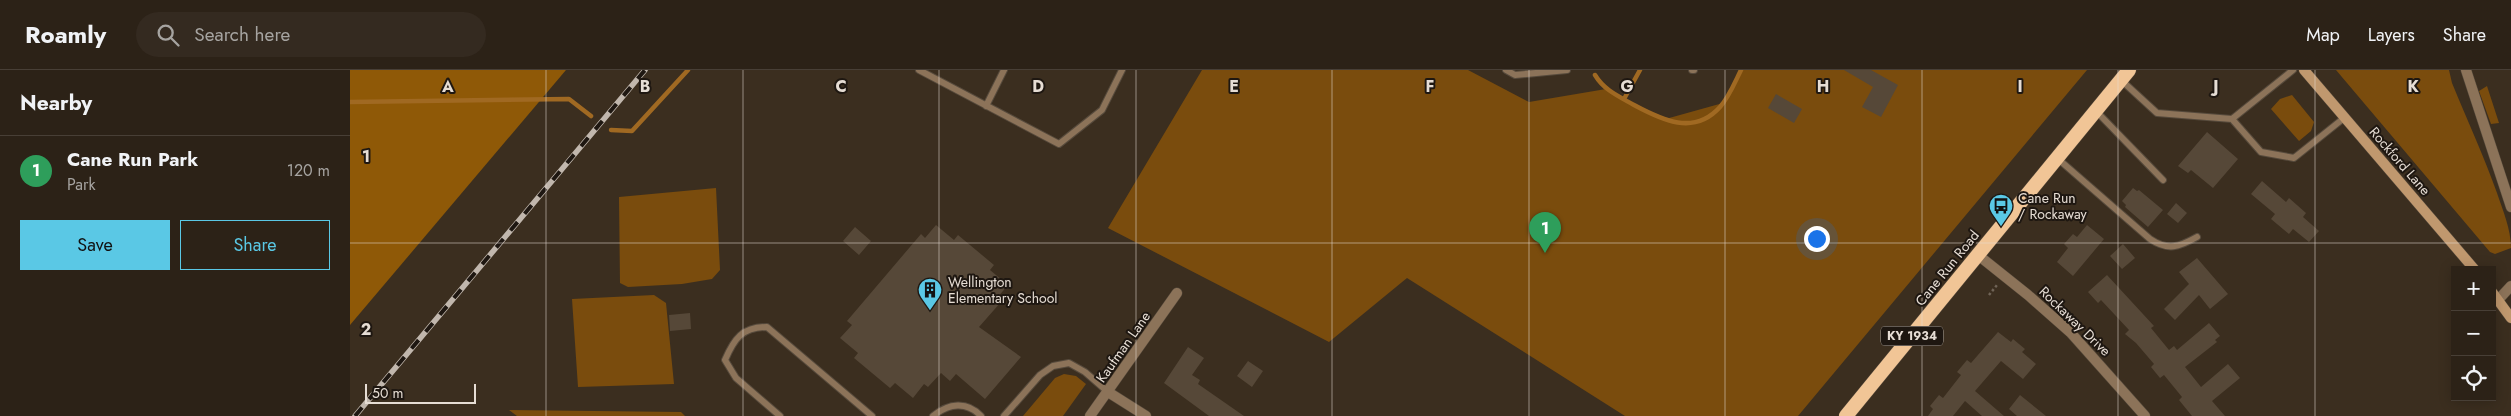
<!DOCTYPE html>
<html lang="en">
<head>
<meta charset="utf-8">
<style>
	body { margin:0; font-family:Jost,sans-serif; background:#342a20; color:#f1f3f6 }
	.controls { position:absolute; right:15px; bottom:15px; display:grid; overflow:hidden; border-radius:0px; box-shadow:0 2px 12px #0003 }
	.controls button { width:45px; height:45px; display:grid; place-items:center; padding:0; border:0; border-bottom:1px solid #483f36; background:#2c2217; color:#f1f3f6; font:25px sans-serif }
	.scale { position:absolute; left:15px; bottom:12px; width:111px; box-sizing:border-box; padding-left:5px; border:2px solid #e6ddd4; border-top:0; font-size:14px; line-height:18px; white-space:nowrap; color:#e6ddd4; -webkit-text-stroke:4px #1e1711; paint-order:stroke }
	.you { position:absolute; left:1466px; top:168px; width:18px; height:18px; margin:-12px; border:4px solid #fff; border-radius:50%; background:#1a73e8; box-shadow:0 0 0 8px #1a73e833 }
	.badge { display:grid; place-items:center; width:32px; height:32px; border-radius:50%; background:#5ac8e5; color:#fff; font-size:16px; font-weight:700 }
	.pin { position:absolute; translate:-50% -41px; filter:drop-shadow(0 1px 2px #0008) }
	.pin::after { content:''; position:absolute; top:26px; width:18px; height:15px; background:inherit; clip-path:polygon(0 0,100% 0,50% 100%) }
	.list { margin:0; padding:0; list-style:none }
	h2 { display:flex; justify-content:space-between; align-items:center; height:65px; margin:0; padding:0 20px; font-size:21px }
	h2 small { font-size:16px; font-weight:400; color:#a6a4a1 }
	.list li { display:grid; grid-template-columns:32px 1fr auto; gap:15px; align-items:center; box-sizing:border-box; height:70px; padding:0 20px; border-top:1px solid #483f36 }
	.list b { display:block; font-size:19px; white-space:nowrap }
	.list p { margin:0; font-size:16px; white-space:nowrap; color:#a6a4a1 }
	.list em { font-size:16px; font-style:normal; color:#a6a4a1 }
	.actions { display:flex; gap:10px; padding:15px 20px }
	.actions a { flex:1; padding:11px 0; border:1px solid #5ac8e5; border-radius:0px; text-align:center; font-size:18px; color:#5ac8e5 }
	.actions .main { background:#5ac8e5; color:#111 }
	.icon { flex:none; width:28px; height:28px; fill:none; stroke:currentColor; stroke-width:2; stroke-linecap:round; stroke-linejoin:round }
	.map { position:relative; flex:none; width:2161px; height:346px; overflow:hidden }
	header { display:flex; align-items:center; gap:30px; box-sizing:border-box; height:70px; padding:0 25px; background:#2c2217; border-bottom:1px solid #483f36 }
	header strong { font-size:24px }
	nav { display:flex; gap:28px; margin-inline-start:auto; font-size:18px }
	.search { width:350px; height:45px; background:#342a20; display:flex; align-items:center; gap:12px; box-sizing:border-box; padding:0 18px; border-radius:28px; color:#a6a4a1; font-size:19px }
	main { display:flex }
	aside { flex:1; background:#2c2217 }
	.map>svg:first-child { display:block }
	.green { fill:#7a4c0d }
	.forest { fill:#8f5907 }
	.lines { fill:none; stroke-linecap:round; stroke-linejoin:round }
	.stream { stroke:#a06922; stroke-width:4.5 }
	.building { fill:#564838 }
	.service-casing { stroke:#564a3c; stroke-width:8 }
	.minor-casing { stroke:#564a3c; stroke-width:11 }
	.secondary-casing { stroke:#564a3c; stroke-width:11 }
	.trunk-casing { stroke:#564a3c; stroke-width:15 }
	.path { stroke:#706457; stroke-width:2.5; stroke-dasharray:2.5 2.5; stroke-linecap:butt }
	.service { stroke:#8c7359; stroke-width:6 }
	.minor { stroke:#8c7359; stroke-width:10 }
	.secondary { stroke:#c0986e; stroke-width:10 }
	.trunk { stroke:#f1c596; stroke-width:14 }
	.rail-casing { stroke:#c1b7ad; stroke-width:5.5 }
	.rail { stroke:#1e1711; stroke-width:4; stroke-dasharray:11; stroke-linecap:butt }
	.grid { fill:none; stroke:#e6ddd4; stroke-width:1; stroke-opacity:0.55 }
	.labels { text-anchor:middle; stroke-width:4; stroke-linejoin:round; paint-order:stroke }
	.shield { fill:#1e1711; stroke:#aaa29a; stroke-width:1 }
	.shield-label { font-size:12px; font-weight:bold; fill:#e6ddd4 }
	.street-label { font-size:14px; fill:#e6ddd4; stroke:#1e1711 }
	.poi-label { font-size:14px; fill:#e6ddd4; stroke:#1e1711; text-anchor:start }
	.grid-label { font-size:16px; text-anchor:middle; font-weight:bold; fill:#e6ddd4; stroke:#1e1711; stroke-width:4; stroke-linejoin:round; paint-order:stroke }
</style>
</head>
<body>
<header>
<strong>Roamly</strong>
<div class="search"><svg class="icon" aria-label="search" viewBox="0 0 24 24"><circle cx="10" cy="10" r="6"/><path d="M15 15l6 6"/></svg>Search here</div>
<nav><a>Map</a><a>Layers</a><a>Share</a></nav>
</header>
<main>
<aside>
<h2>Nearby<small></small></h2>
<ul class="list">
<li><span class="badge" style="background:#2e9e5b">1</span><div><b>Cane Run Park</b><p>Park</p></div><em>120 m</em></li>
</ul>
<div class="actions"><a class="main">Save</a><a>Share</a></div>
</aside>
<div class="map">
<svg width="2161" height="346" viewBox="0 0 2161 346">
	<rect width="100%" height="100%" fill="#3b2e1f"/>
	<path class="green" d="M 852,0 L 1118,0 L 1179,32 L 1256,19 L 1312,50 L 1373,33 L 1391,0 L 1737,0 L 1448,346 L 1275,346 L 1057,208 L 979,272 L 758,158 Z
		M 1986,0 L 2099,0 L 2102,13 C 2117,50 2134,86 2147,123 C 2153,141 2161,159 2161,178 L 2145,184 L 2140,182 Z
		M 2137,16 L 2149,53 L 2141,54 L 2129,21 Z
		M 1942,25 L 1964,52 L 1961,61 L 1949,71 L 1921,39 L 1930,29 Z
		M 366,118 L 370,200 L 362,209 L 332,214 L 278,217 L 270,213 L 269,127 Z
		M 304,225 L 316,233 L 324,314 L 228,317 L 222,229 Z
		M 714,304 L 726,306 L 736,314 L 713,346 L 673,346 L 705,308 Z
		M 159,340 L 331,342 L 335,346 L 167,346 Z"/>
	<path class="forest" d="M 0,0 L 216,0 L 0,255 Z"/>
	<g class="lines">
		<path class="stream" d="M 1245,5 C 1254,20 1268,26 1284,35 C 1312,50 1344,66 1370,37 C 1379,27 1385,12 1391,0
			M 1274,29 L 1290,0
			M 0,32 L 219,29 L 241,46
			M 261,60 L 282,61 L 338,0"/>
	</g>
	<path class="building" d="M 1494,0 L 1521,0 L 1548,15 L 1531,47 L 1512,37 L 1523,17 Z
		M 1426,24 L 1452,39 L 1444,53 L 1418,38 Z
		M 1857,62 L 1888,89 L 1863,118 L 1841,100 L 1838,103 L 1828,96 Z
		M 1912,111 L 1936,132 L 1939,128 L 1956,143 L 1953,147 L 1969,161 L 1959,172 L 1943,159 L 1939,164 L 1921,149 L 1925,144 L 1901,124 Z
		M 1783,118 L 1787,121 L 1789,120 L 1813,140 L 1798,157 L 1775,137 L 1776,135 L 1772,131 Z
		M 1826,133 L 1837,143 L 1828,153 L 1817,144 Z
		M 586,155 L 604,170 L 608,165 L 644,195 L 640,200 L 658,215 L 647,228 L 651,232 L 629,257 L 671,287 L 635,329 L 606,304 L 600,311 L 591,303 L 578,317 L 574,314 L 563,328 L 545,313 L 540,318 L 504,288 L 508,283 L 490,268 L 502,255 L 497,251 L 571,164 L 575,168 Z
		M 1737,155 L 1754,169 L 1723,206 L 1707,192 L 1718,178 L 1714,174 L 1723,164 L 1727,167 Z
		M 505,157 L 521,171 L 509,185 L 493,171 Z
		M 1773,174 L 1785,188 L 1772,199 L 1760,186 Z
		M 1847,188 L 1878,224 L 1860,239 L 1849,225 L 1825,250 L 1814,239 L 1839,214 L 1829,202 Z
		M 1757,205 L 1804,256 L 1801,258 L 1819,280 L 1824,276 L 1827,280 L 1859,253 L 1870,266 L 1865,270 L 1867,272 L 1835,297 L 1851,317 L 1878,294 L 1890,308 L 1862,331 L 1875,346 L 1842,346 L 1829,330 L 1832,327 L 1814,305 L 1810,308 L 1801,297 L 1804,294 L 1786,273 L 1775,264 L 1779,260 L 1751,230 L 1748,233 L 1738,222 Z
		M 340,243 L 341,259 L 320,261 L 319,245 Z
		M 1648,262 L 1661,272 L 1663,269 L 1675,279 L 1672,282 L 1686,294 L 1673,309 L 1651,291 L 1625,321 L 1654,346 L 1632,346 L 1615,331 L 1603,346 L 1578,346 L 1583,339 L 1580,336 L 1589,325 L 1593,328 L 1611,305 L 1607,302 L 1617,290 L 1621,293 Z
		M 838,277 L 854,288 L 842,305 L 850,310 L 848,314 L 894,346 L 859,346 L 814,313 Z
		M 898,291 L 913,301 L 902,317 L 887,306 Z
		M 1670,325 L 1696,346 L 1667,346 L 1659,339 Z"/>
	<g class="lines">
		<defs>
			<path id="service" d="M 569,0 L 709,74 L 752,40 L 772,0
				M 1156,0 L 1165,5 L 1217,0
				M 1342,0 L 1344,0
				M 1943,0 L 1882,49 L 1911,82 L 1944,88 L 1994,48
				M 1771,10 L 1807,43 L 1882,49
				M 636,36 L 654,0
				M 1746,41 L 1813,110
				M 1707,88 L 1800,169 C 1818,181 1829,177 1847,167
				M 430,346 L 386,308 L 375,290 C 384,269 392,257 417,257 L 522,346
				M 583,346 C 599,333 617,331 631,346
				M 654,346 L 690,305 L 703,296 L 719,293 L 735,302 L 758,322"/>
			<path id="minor" d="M 2116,0 L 2161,137
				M 1628,185 L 1678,225 L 1721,263 L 1795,346
				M 2148,230 L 2161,216
				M 758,322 L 796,346
				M 740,346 L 827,223"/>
			<path id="secondary" d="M 1954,0 L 2125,200
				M 2142,222 L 2161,248"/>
			<path id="trunk" d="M 1496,346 L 1779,0"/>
		</defs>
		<use href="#service" class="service-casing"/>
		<use href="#minor" class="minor-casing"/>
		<use href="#secondary" class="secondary-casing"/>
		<use href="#trunk" class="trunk-casing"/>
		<path class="path" d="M 1639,225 L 1647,215"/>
		<use href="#service" class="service"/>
		<use href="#minor" class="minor"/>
		<use href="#secondary" class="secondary"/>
		<use href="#trunk" class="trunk"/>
		<defs>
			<path id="rail" d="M 5,346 L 295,0"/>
		</defs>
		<use href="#rail" class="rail-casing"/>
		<use href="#rail" class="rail"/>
	</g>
	<path class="grid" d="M 196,0 L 196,346M 393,0 L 393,346M 589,0 L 589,346M 786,0 L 786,346M 982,0 L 982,346M 1179,0 L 1179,346M 1375,0 L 1375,346M 1572,0 L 1572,346M 1768,0 L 1768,346M 1965,0 L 1965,346M 0,173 L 2161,173"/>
	<defs>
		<symbol id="bus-pin" viewBox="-11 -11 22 30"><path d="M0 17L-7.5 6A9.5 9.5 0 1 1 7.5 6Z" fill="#5ac8e5" stroke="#1e1711"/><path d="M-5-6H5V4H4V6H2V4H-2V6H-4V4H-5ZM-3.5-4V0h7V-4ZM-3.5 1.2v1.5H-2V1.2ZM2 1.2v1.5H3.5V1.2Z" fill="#111"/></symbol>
		<symbol id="building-pin" viewBox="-11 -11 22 30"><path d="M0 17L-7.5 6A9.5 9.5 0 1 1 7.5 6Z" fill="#5ac8e5" stroke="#1e1711"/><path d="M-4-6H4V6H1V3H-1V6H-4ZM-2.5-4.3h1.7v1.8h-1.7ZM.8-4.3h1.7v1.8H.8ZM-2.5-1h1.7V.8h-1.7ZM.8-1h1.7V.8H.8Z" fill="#111"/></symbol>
	</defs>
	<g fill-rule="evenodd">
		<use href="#bus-pin" x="1637" y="122" width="28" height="38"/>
		<use href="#building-pin" x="566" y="206" width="28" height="38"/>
	</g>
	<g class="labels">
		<rect class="shield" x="1531" y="256.5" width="62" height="19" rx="4"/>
		<g class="shield-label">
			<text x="1562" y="270">KY 1934</text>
		</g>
		<g class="street-label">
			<text transform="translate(2050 91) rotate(49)" y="5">Rockford Lane</text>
			<text transform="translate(1597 198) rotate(-51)" y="5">Cane Run Road</text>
			<text transform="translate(1725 251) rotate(44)" y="5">Rockaway Drive</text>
			<text transform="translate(773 277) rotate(-55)" y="5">Kaufman Lane</text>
		</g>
		<g class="poi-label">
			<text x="1668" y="133">Cane Run<tspan x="1668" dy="16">/ Rockaway</tspan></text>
			<text x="598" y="217">Wellington<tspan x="598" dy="16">Elementary School</tspan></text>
		</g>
	</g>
	<g class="grid-label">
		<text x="98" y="22">A</text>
		<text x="295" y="22">B</text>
		<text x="491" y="22">C</text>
		<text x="688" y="22">D</text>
		<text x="884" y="22">E</text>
		<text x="1080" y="22">F</text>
		<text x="1277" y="22">G</text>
		<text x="1473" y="22">H</text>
		<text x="1670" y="22">I</text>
		<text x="1866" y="22">J</text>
		<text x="2063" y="22">K</text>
		<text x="16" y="92">1</text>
		<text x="16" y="265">2</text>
	</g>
</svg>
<div class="controls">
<button>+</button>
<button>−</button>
<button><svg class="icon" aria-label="locate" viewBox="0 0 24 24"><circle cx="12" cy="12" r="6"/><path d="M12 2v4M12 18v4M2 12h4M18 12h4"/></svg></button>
</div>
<div class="scale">50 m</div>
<div class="you"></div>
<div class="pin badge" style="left:1195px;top:183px;background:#2e9e5b">1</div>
</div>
</main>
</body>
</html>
